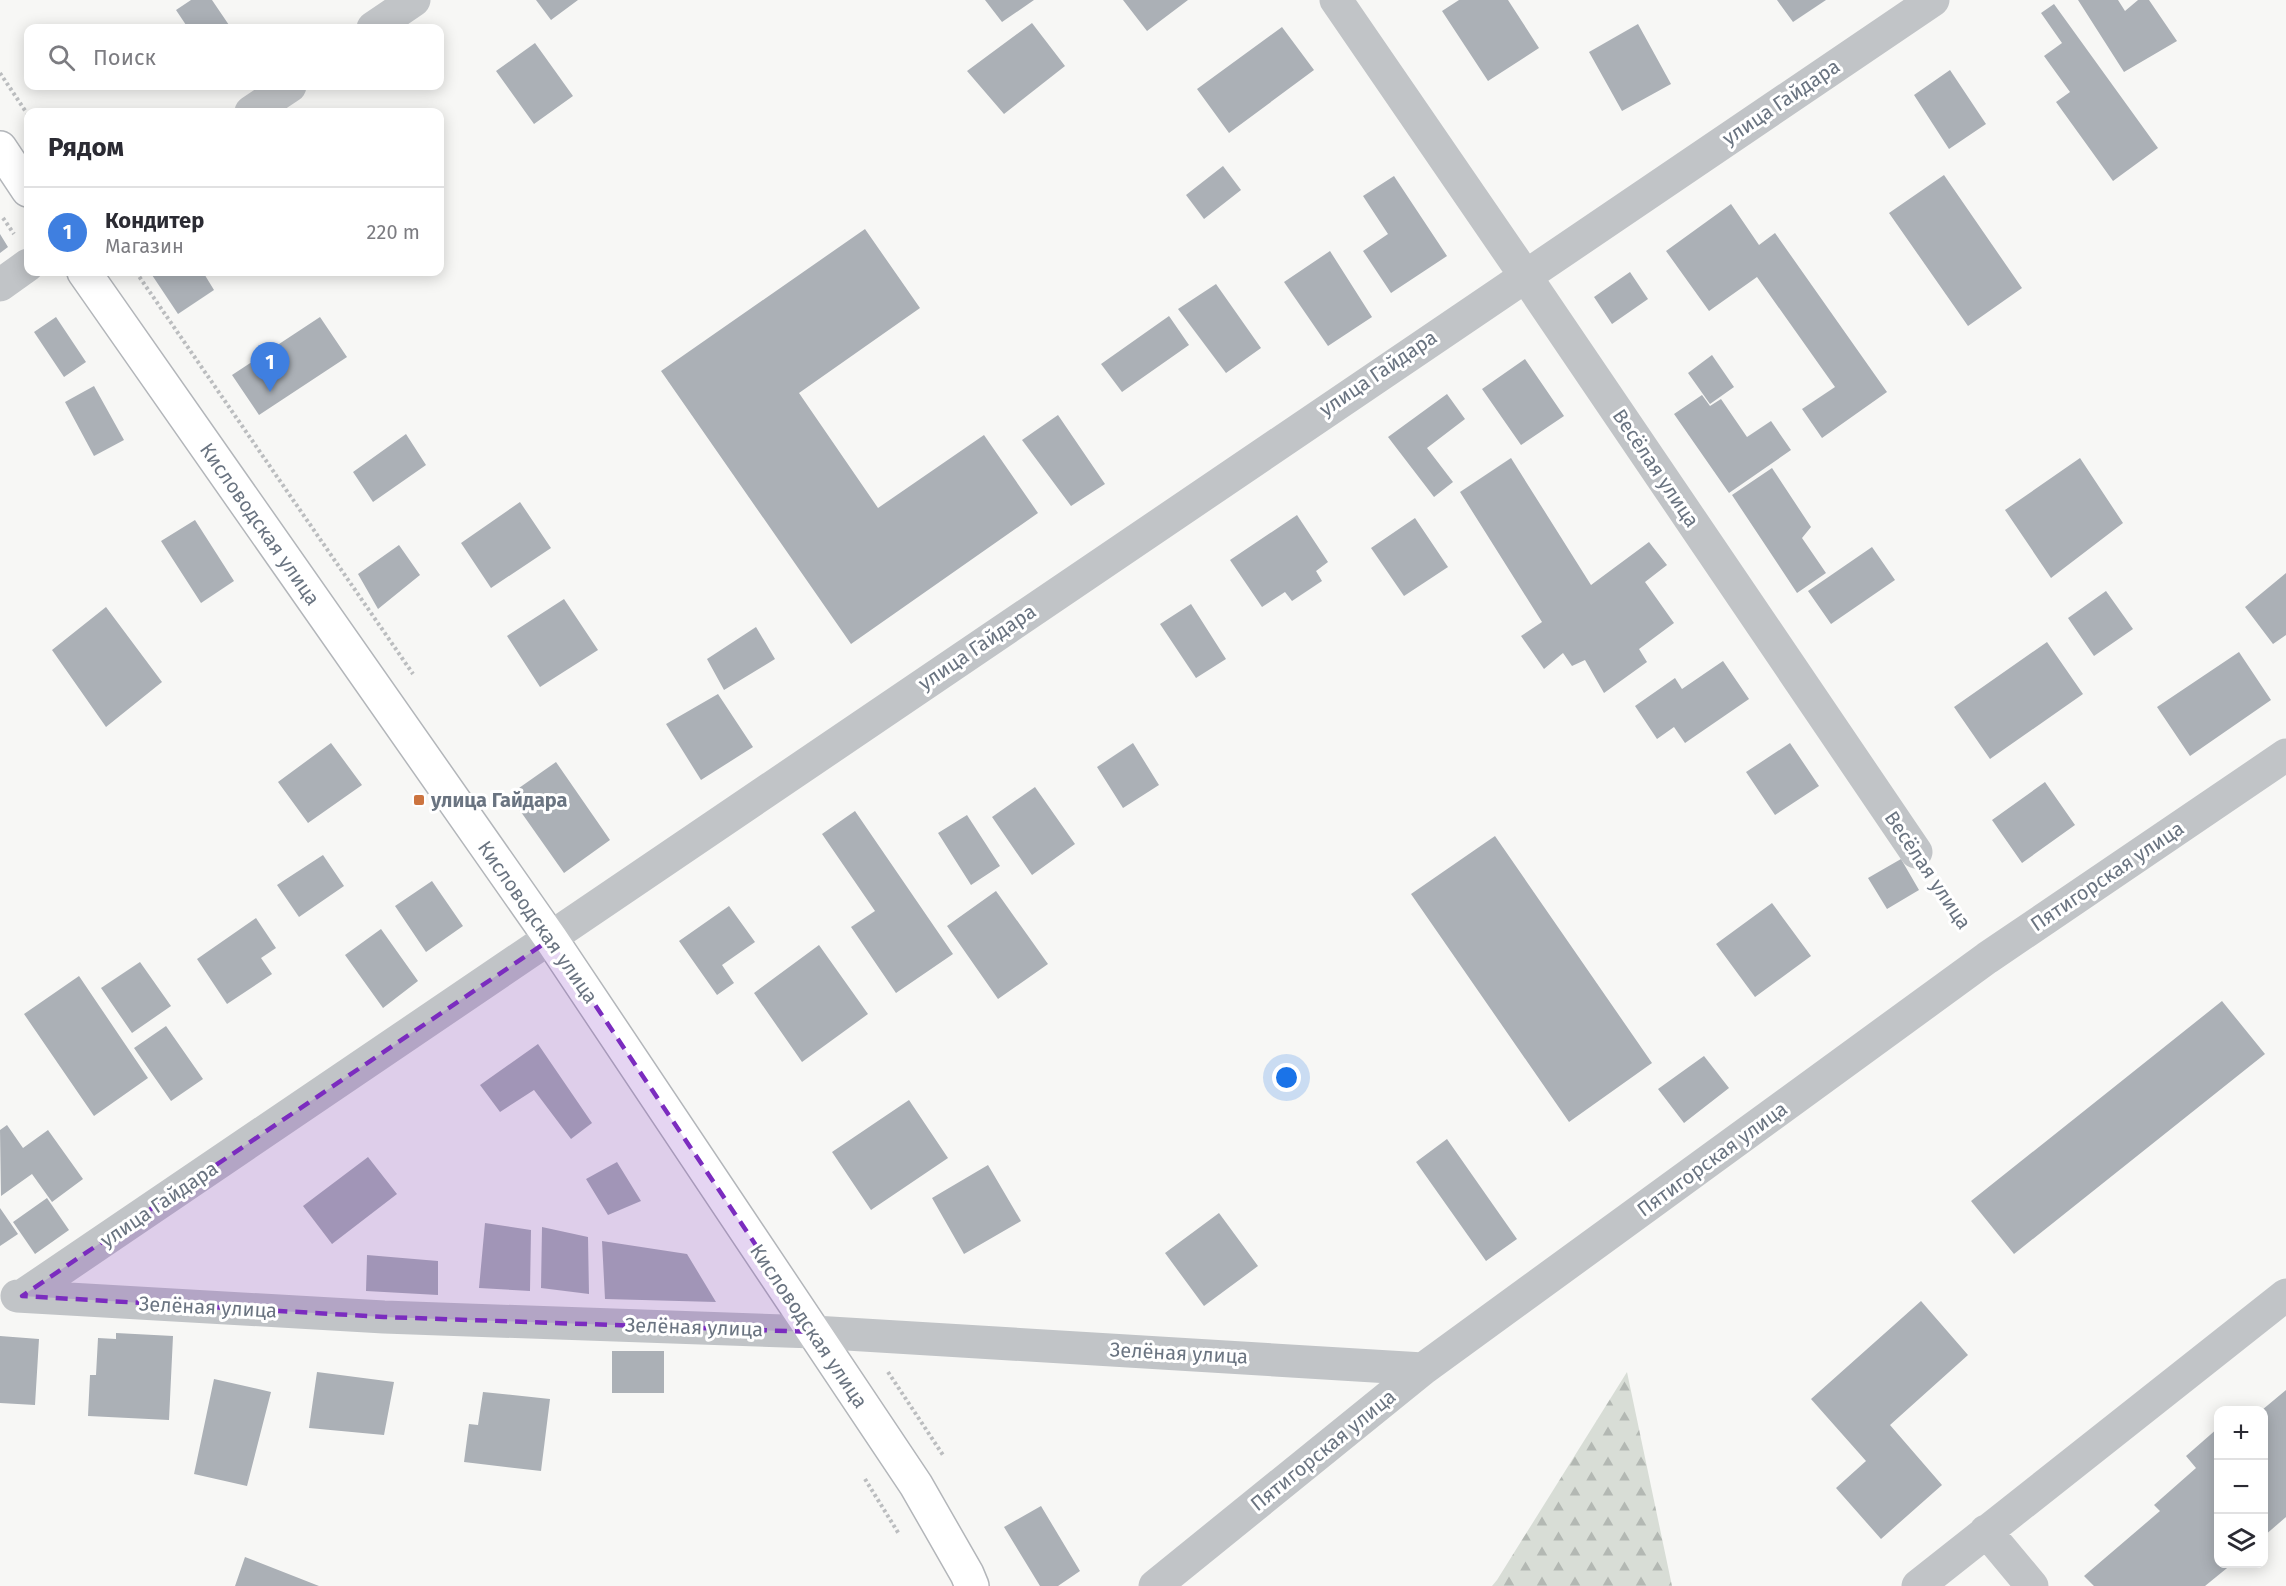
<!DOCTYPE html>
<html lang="ru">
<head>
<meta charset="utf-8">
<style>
	body { margin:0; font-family:"Fira Sans",sans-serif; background:#f2f2f3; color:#2b2b33 }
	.controls { position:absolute; right:18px; bottom:18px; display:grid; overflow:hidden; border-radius:12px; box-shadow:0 3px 15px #0003 }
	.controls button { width:54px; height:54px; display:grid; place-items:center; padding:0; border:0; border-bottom:2px solid #e1e1e2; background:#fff; color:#2b2b33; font:30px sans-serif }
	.you { position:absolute; left:1287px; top:1078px; width:21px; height:21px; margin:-15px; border:4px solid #fff; border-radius:50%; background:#1a73e8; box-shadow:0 0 0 9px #1a73e833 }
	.badge { display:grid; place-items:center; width:39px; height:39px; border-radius:50%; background:#1a73e8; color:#fff; font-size:20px; font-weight:700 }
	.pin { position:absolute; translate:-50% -50px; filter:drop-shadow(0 2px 3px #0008) }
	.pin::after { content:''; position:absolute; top:32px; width:21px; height:18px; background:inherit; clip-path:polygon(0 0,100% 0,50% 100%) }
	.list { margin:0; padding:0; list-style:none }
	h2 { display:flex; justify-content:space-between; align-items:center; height:78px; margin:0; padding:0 24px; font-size:26px }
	h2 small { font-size:20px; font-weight:400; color:#7c7c81 }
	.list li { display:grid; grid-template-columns:39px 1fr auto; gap:18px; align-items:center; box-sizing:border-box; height:90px; padding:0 24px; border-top:2px solid #e1e1e2 }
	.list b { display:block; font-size:22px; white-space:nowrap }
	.list p { margin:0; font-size:20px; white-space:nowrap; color:#7c7c81 }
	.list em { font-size:20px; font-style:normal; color:#7c7c81 }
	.icon { flex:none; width:33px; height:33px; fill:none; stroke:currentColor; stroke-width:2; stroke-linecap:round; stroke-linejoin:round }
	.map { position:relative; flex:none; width:2286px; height:1586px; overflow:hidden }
	.search { position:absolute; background:#fff; box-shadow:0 3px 15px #0003; left:24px; top:24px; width:420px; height:66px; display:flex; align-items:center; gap:15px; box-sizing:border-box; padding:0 21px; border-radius:12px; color:#7c7c81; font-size:22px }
	.panel { position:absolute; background:#fff; box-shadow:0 3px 15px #0003; left:24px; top:108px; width:420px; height:168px; border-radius:12px }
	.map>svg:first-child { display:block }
	.forest { fill:url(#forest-firs) }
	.building { fill:#abb0b6 }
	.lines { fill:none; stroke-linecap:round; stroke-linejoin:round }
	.major-casing { stroke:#b3b6ba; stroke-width:36 }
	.path { stroke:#bbbdbf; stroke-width:4; stroke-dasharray:3 3; stroke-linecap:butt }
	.minor { stroke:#c1c4c7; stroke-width:33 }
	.major { stroke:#fff; stroke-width:33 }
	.marked { fill:#7b2cbf; fill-opacity:0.2; stroke:#7b2cbf; stroke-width:4.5; stroke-dasharray:12 8; stroke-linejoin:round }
	.poi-dot { fill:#cc743f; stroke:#fff; stroke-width:2 }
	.labels { text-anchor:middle; stroke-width:6; stroke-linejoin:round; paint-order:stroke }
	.street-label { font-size:20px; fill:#6a7481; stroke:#fff }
	.poi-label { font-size:20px; font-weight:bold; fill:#6a7481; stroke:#fff; text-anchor:start }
</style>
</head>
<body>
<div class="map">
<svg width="2286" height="1586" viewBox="0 0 2286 1586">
	<defs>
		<pattern id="forest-firs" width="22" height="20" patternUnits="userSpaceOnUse" patternTransform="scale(1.5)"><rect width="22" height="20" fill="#d8ddd6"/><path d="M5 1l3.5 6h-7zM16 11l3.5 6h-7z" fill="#b3b8b3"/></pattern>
	</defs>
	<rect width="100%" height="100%" fill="#f7f7f5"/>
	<path class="forest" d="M 1627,1372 L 1672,1586 L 1492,1586 L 1497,1580 Z"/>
	<path class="building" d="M 191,0 L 212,0 L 231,28 L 188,28 L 176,10 Z
		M 536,0 L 578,0 L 551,20 Z
		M 985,0 L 1034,0 L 1002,22 Z
		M 1123,0 L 1188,0 L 1147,31 Z
		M 1459,0 L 1508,0 L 1539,48 L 1488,81 L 1442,11 Z
		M 1777,0 L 1826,0 L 1793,22 Z
		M 2078,0 L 2118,0 L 2125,11 L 2138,0 L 2149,0 L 2177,41 L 2124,72 Z
		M 2054,4 L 2158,148 L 2113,181 L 2056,102 L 2070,92 L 2044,56 L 2062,43 L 2041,13 Z
		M 1032,23 L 1065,66 L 1004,114 L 967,71 Z
		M 1638,24 L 1671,84 L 1622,111 L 1589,52 Z
		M 1282,27 L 1314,70 L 1229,133 L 1197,89 Z
		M 535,43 L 573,96 L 534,124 L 496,71 Z
		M 1950,70 L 1986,124 L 1949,149 L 1914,95 Z
		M 1223,166 L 1241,190 L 1204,219 L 1186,195 Z
		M 1944,175 L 2022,288 L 1968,326 L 1889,213 Z
		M 1394,176 L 1447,256 L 1391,293 L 1363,251 L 1388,234 L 1363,196 Z
		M 1731,204 L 1759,245 L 1775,233 L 1887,392 L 1822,438 L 1802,409 L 1835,387 L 1757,277 L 1709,311 L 1666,251 Z
		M 865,229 L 920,308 L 799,393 L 878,508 L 984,435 L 1038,513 L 851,644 L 661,371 Z
		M 0,234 L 8,247 L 0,253 Z
		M 1330,251 L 1372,317 L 1328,346 L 1284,282 Z
		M 150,272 L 203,272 L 214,290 L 178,314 Z
		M 1630,272 L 1648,299 L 1612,324 L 1594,297 Z
		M 1216,284 L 1261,348 L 1226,373 L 1178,309 Z
		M 1169,316 L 1189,345 L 1122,392 L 1101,364 Z
		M 56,317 L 86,362 L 64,377 L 34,332 Z
		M 320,317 L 347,357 L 259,415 L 232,375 Z
		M 1712,355 L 1734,387 L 1710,404 L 1688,373 Z
		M 1525,359 L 1564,416 L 1521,445 L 1482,389 Z
		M 94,386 L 124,440 L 94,456 L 65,402 Z
		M 1447,394 L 1465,419 L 1427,448 L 1453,482 L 1434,497 L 1388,437 Z
		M 1702,395 L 1710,406 L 1721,399 L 1747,437 L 1771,421 L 1791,450 L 1729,493 L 1674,414 Z
		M 1058,415 L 1105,484 L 1071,506 L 1022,440 Z
		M 406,434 L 426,465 L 373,502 L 353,472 Z
		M 1511,458 L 1591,585 L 1649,542 L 1667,565 L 1645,582 L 1674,623 L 1639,649 L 1647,662 L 1604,693 L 1585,660 L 1572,666 L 1563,653 L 1544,669 L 1521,636 L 1542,622 L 1460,492 Z
		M 2080,458 L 2123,523 L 2051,578 L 2005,510 Z
		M 1772,468 L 1811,527 L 1802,538 L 1826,573 L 1797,593 L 1732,495 Z
		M 520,502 L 551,548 L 491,588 L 461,543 Z
		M 1297,515 L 1328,562 L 1316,571 L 1322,581 L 1292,601 L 1285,592 L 1262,607 L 1230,560 Z
		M 1415,518 L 1448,567 L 1404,596 L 1371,548 Z
		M 195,520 L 234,581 L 201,603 L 161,541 Z
		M 399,545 L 420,575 L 378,609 L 358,574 Z
		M 1872,547 L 1895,580 L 1831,624 L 1808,591 Z
		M 2286,573 L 2286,635 L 2273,644 L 2245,607 Z
		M 2106,591 L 2133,629 L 2094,656 L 2068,618 Z
		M 564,599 L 598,650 L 540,687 L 507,636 Z
		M 1191,604 L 1226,659 L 1196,678 L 1160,624 Z
		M 106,607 L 162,682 L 106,727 L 52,650 Z
		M 756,627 L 775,659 L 724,690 L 707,659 Z
		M 2047,642 L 2083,694 L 1990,759 L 1954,707 Z
		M 2239,652 L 2271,700 L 2190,756 L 2157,707 Z
		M 1723,661 L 1749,699 L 1685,743 L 1674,727 L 1657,739 L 1635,706 L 1675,678 L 1682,689 Z
		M 718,694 L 753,747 L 701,780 L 666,724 Z
		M 331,743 L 362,785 L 308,823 L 278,782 Z
		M 1133,743 L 1159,785 L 1123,808 L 1097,767 Z
		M 1790,743 L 1819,786 L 1775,815 L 1746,772 Z
		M 556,762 L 610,840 L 564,873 L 509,795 Z
		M 2045,782 L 2075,825 L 2022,863 L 1992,820 Z
		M 1035,787 L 1075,844 L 1032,875 L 992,817 Z
		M 855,811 L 953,954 L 896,993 L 851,927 L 875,911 L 822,834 Z
		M 967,815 L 1000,866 L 971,885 L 938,833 Z
		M 1495,836 L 1652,1063 L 1569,1122 L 1411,894 Z
		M 323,855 L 344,886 L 299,917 L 277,885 Z
		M 1901,859 L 1919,890 L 1887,909 L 1868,878 Z
		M 432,881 L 463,926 L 426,952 L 395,906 Z
		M 996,891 L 1048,964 L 998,999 L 947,926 Z
		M 1772,903 L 1811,956 L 1755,997 L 1716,944 Z
		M 729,906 L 755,942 L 722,965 L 734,983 L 717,995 L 679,941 Z
		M 256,918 L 276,948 L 261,958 L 272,974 L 227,1004 L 197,959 Z
		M 381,929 L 418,981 L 383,1008 L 345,955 Z
		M 819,945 L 868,1014 L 802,1062 L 754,993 Z
		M 140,962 L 171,1006 L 132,1033 L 101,988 Z
		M 79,976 L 148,1078 L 94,1116 L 24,1014 Z
		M 2222,1001 L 2265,1054 L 2014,1254 L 1971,1201 Z
		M 166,1026 L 203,1079 L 171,1101 L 134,1048 Z
		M 538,1044 L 592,1123 L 571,1139 L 534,1090 L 500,1112 L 480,1085 Z
		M 1704,1056 L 1729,1088 L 1684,1123 L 1658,1089 Z
		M 909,1100 L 948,1158 L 871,1210 L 832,1152 Z
		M 7,1125 L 23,1148 L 48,1130 L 83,1179 L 52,1202 L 32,1174 L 1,1196 L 0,1130 Z
		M 1447,1139 L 1517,1239 L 1486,1261 L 1416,1162 Z
		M 368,1157 L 397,1194 L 332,1244 L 303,1206 Z
		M 617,1162 L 641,1201 L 608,1215 L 586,1179 Z
		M 988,1165 L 1021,1221 L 964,1254 L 932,1198 Z
		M 47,1198 L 69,1230 L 35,1254 L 13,1222 Z
		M 0,1208 L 18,1234 L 0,1246 Z
		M 1219,1213 L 1258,1266 L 1204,1306 L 1165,1253 Z
		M 485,1223 L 531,1230 L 530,1291 L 479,1288 Z
		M 542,1227 L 588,1237 L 589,1294 L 541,1288 Z
		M 602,1241 L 687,1254 L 716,1302 L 605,1299 Z
		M 367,1255 L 438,1261 L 438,1295 L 366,1291 Z
		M 1921,1301 L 1968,1355 L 1890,1425 L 1942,1485 L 1881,1539 L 1836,1488 L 1866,1461 L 1811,1399 Z
		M 116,1333 L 173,1336 L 169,1420 L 88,1416 L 90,1375 L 96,1375 L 98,1338 L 116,1339 Z
		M 0,1336 L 39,1339 L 35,1405 L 0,1403 Z
		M 612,1351 L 664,1351 L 664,1393 L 612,1393 Z
		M 317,1372 L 394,1382 L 384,1435 L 309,1428 Z
		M 214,1379 L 271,1392 L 247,1486 L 194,1474 Z
		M 2286,1390 L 2286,1517 L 2264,1536 L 2264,1410 L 2262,1410 Z
		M 483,1392 L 550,1399 L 541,1471 L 464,1462 L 469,1424 L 478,1425 Z
		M 2218,1428 L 2218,1564 L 2232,1564 L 2205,1586 L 2094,1586 L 2084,1576 L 2160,1511 L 2154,1505 L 2196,1468 L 2186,1456 Z
		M 1041,1506 L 1080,1571 L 1058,1586 L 1040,1586 L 1004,1527 Z
		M 245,1557 L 319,1586 L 235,1586 Z"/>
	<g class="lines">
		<defs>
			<path id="major" d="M 0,148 L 28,190
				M 84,272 L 551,939 L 916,1485 L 967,1574 L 972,1586"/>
		</defs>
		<use href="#major" class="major-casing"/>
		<path class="path" d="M 0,73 L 28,115
			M 3,218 L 14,234
			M 136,272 L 413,674
			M 1935,880 L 1968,929
			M 888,1372 L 943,1455
			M 865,1479 L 899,1534"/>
		<path class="minor" d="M 1336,0 L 1524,274 L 1916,852
			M 373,28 L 414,0
			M 251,112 L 290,86
			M 0,285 L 28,265
			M 17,1296 L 384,1317 L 814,1332 L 1423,1369
			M 22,1296 C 660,866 1293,428 1933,0
			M 1986,1531 L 2032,1586
			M 1155,1586 L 1423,1369 L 1987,958 L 2286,755
			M 1918,1586 L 2286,1295"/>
		<use href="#major" class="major"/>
	</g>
	<path class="marked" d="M 551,939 L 814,1332 L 384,1317 L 22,1296 Z"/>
	<rect class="poi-dot" x="413" y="794" width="12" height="12" rx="3"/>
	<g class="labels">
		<g class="street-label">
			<text transform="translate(1781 102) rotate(-34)" y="7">улица Гайдара</text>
			<text transform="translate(1378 373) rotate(-34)" y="7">улица Гайдара</text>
			<text transform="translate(1656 468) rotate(56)" y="7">Весёлая улица</text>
			<text transform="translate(260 524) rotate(55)" y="7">Кисловодская улица</text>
			<text transform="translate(977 647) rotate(-34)" y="7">улица Гайдара</text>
			<text transform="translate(1928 870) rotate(56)" y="7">Весёлая улица</text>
			<text transform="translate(2107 876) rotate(-34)" y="7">Пятигорская улица</text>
			<text transform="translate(538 922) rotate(55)" y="7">Кисловодская улица</text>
			<text transform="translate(1712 1159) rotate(-36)" y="7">Пятигорская улица</text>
			<text transform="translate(159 1204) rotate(-34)" y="7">улица Гайдара</text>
			<text transform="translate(208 1307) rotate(3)" y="7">Зелёная улица</text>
			<text transform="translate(809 1326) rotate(56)" y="7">Кисловодская улица</text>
			<text transform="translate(694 1327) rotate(2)" y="7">Зелёная улица</text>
			<text transform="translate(1179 1353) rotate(3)" y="7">Зелёная улица</text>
			<text transform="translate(1323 1450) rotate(-39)" y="7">Пятигорская улица</text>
		</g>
		<g class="poi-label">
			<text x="431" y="807">улица Гайдара</text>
		</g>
	</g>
</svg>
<div class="controls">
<button>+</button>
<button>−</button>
<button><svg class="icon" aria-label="layers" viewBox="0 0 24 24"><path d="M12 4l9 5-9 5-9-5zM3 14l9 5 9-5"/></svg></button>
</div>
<div class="you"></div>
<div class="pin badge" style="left:270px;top:392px;background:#3f7fe0">1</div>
<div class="search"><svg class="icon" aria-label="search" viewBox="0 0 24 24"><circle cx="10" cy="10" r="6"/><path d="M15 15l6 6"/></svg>Поиск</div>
<section class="panel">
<h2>Рядом<small></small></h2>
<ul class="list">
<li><span class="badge" style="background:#3f7fe0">1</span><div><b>Кондитер</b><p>Магазин</p></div><em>220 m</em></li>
</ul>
</section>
</div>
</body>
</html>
